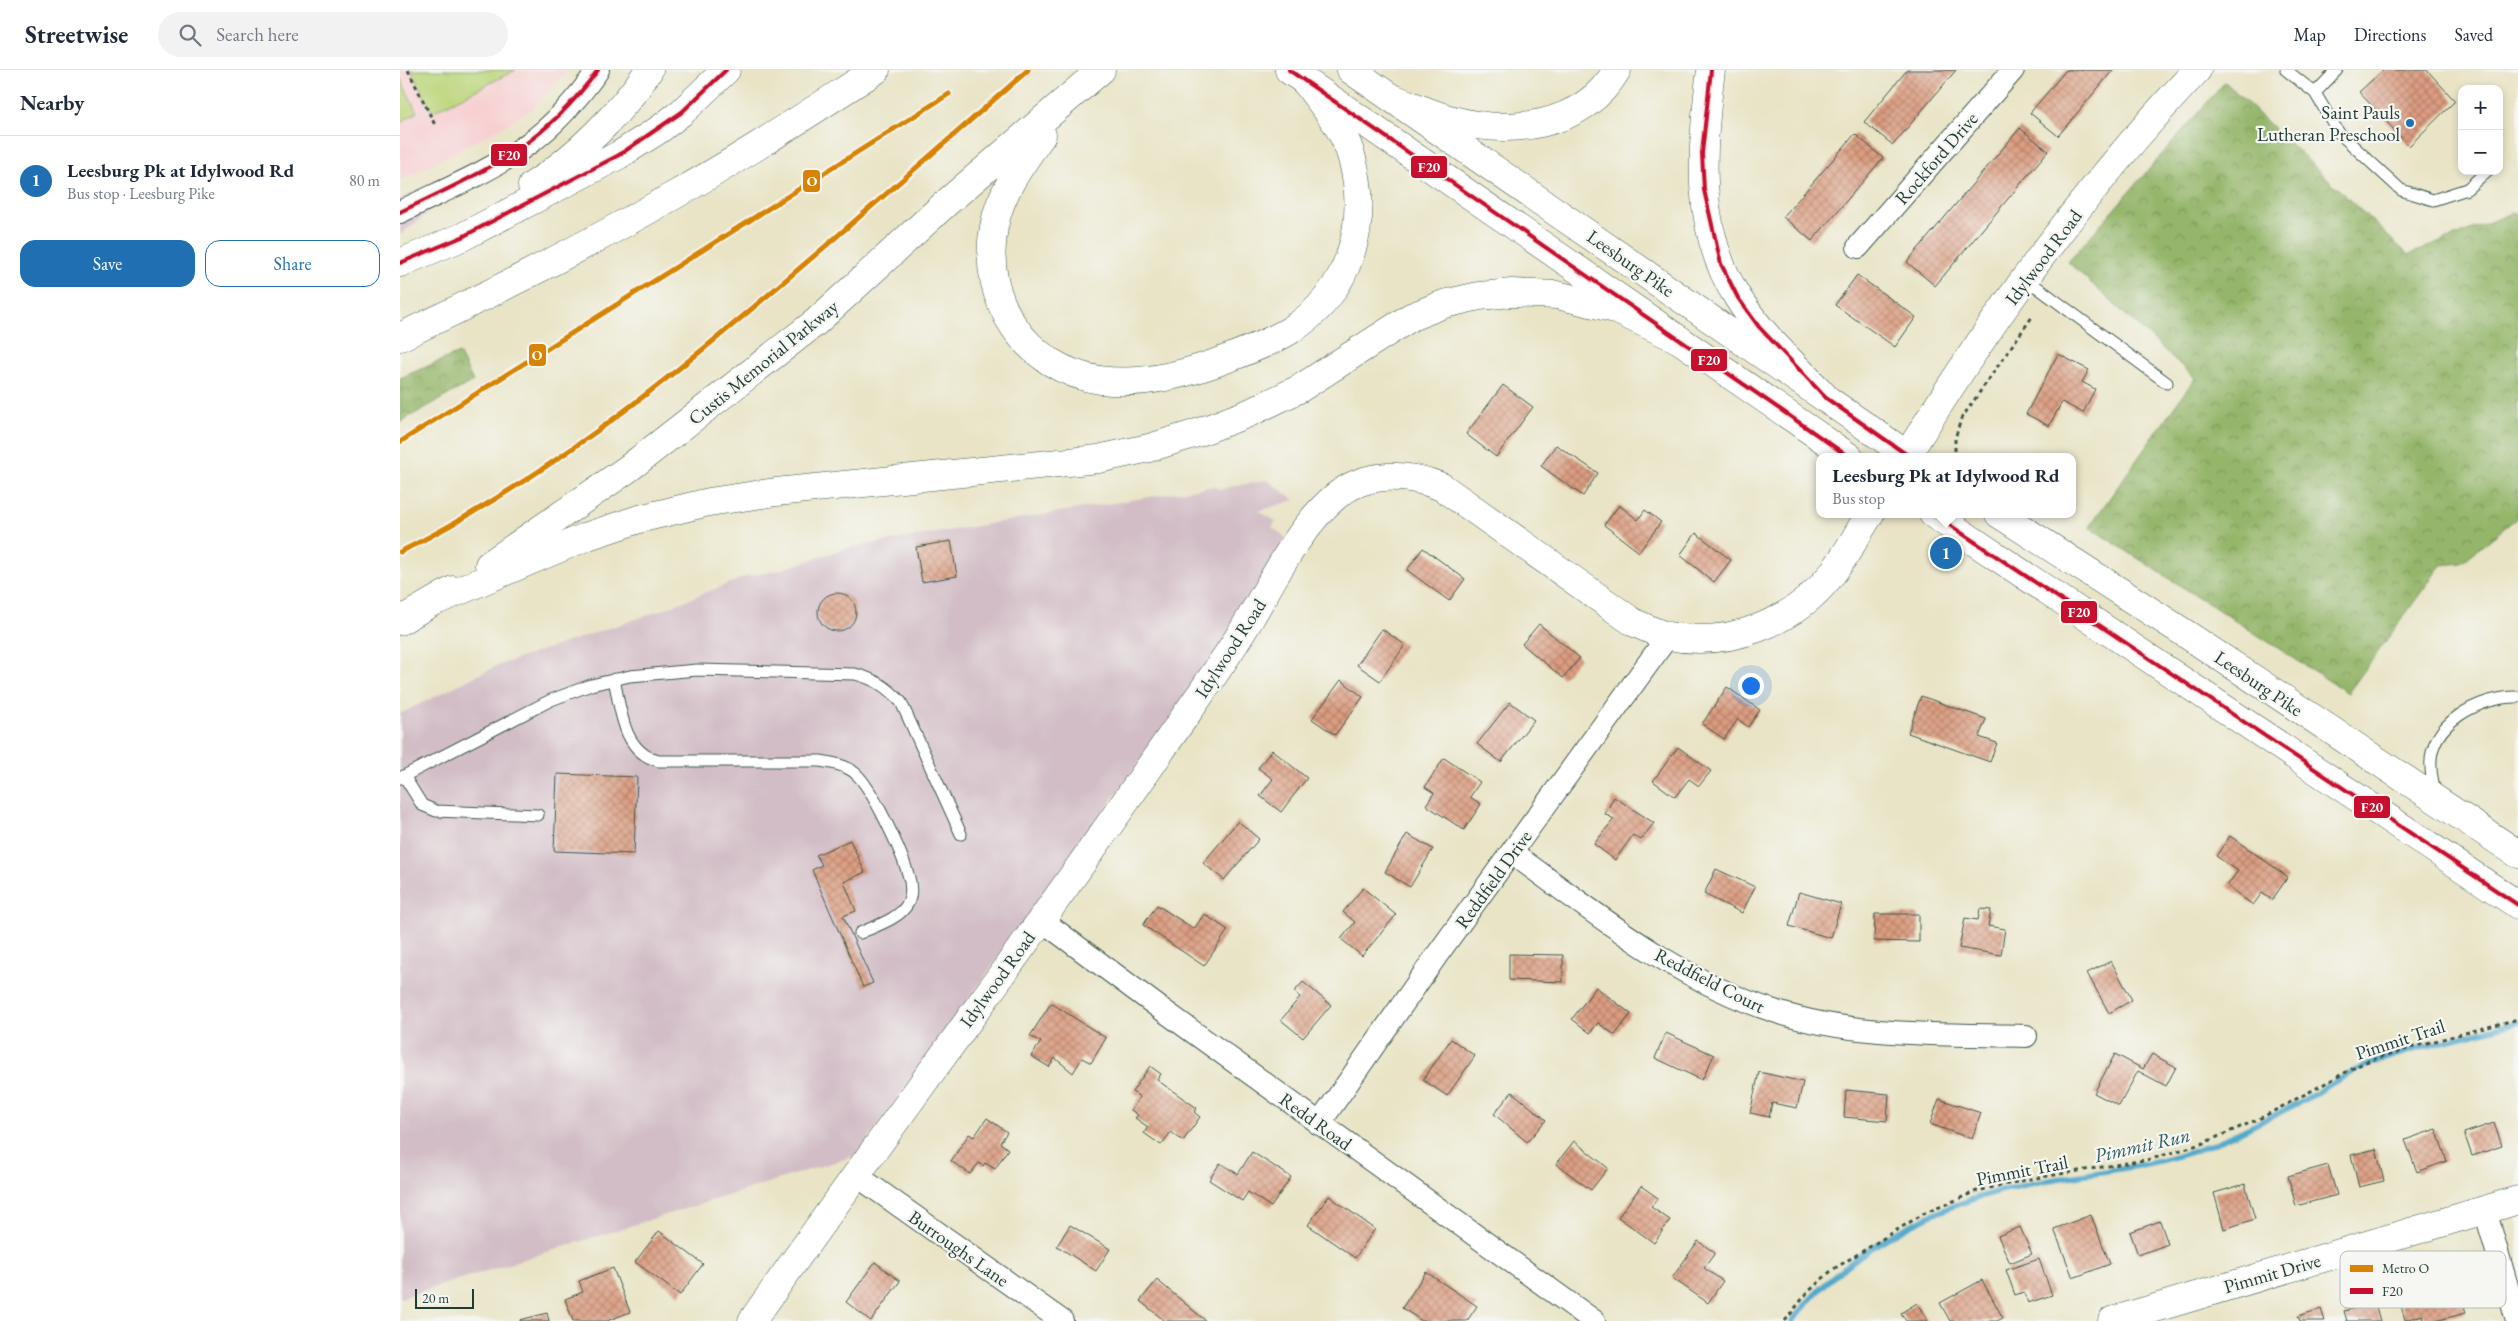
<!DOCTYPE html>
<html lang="en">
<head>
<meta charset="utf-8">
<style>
	body { margin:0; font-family:"EB Garamond",serif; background:#f2f2f3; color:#1f2937 }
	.controls { position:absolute; right:15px; top:15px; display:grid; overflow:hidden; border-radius:10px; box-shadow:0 2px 8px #0003 }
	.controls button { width:45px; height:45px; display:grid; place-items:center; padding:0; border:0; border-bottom:1px solid #e0e1e3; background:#fff; color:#1f2937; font:25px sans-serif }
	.scale { position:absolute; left:15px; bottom:12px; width:59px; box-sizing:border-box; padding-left:5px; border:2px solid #1f3d34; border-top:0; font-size:14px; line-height:18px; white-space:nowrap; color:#1f3d34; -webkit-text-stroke:4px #f6f6f2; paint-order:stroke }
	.you { position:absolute; left:1350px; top:615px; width:18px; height:18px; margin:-12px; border:4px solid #fff; border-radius:50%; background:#1a73e8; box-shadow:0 0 0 8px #1a73e833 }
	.badge { display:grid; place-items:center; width:32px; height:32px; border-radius:50%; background:#1f6fb2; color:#fff; font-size:16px; font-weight:700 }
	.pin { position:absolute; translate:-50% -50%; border:2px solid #fff; box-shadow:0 1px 5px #0006 }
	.popup { position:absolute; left:1416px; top:383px; width:260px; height:65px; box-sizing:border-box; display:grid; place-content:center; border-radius:10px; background:#fff; filter:drop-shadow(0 1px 4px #0005); font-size:16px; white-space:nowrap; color:#747a83 }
	.popup b { font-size:19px; color:#1f2937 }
	.popup::after { content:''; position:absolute; left:50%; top:100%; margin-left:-10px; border:10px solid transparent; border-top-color:#fff }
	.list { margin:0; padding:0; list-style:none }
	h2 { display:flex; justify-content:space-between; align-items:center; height:65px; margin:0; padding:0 20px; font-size:21px }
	h2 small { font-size:16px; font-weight:400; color:#747a83 }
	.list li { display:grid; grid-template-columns:32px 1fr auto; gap:15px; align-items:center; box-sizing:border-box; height:90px; padding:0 20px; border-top:1px solid #e0e1e3 }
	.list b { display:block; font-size:19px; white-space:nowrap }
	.list p { margin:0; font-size:16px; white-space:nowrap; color:#747a83 }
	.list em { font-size:16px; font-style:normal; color:#747a83 }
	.actions { display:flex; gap:10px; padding:15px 20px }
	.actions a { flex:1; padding:11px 0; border:1px solid #1f6fb2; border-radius:15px; text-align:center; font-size:18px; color:#1f6fb2 }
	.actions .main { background:#1f6fb2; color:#fff }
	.icon { flex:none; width:28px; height:28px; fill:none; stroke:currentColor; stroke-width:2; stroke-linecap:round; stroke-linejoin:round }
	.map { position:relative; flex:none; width:2118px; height:1251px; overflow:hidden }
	header { display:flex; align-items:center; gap:30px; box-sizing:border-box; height:70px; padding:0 25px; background:#fff; border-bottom:1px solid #e0e1e3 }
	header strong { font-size:24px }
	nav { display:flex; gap:28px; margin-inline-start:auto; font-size:18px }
	.search { width:350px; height:45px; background:#f2f2f3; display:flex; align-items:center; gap:12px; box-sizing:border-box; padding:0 18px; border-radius:28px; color:#747a83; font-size:19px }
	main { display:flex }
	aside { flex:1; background:#fff }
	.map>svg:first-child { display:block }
	.built { fill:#f7cfd1 }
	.industrial { fill:#d2bdc6 }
	.green { fill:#bcd57a; stroke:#6e8957 }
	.forest { fill:url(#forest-crowns); stroke:#5a7a4f }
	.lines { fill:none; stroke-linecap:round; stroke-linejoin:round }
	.stream { stroke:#4fa9cc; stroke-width:5.5 }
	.building { fill:url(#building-cross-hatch) }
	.lane-casing { stroke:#3d564a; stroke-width:13 }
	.street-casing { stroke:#3d564a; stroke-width:24 }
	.secondary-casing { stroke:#3d564a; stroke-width:29 }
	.primary-casing { stroke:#3d564a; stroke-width:29 }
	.highway-casing { stroke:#3d564a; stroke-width:29 }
	.path { stroke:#3d564a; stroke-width:3; stroke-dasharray:4 4; stroke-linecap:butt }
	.lane { stroke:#fff; stroke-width:11 }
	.street { stroke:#fff; stroke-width:22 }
	.secondary { stroke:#fff; stroke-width:28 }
	.primary { stroke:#fff; stroke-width:28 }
	.highway { stroke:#fff; stroke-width:28 }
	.bus-1-casing { stroke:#f6f6f2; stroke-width:8 }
	.bus-1 { stroke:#c8102e; stroke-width:4 }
	.metro-1-casing { stroke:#f6f6f2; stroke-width:9 }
	.metro-1 { stroke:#d88305; stroke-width:5 }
	.poi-dot { fill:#1f6fb2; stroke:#f6f6f2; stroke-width:2 }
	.labels { text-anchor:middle; stroke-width:4.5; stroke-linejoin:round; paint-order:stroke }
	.poi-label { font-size:19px; fill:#1f3d34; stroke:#f6f6f2; text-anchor:end }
	.street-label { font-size:19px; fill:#1f3d34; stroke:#f6f6f2 }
	.water-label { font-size:20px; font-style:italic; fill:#2d5d62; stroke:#f6f6f2 }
	.key { fill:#f6f6f2; stroke:#b6beb9; stroke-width:1 }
	.key-label { font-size:14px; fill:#1f3d34 }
	.line-badge { stroke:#f6f6f2; stroke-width:2 }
	.badge-label { font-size:14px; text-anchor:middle; font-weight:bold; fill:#fff }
</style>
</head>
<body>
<header>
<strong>Streetwise</strong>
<div class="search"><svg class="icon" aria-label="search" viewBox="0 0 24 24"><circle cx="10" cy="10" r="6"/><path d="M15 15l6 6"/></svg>Search here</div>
<nav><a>Map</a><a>Directions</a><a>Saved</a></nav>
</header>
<main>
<aside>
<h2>Nearby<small></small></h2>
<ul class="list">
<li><span class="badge">1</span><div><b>Leesburg Pk at Idylwood Rd</b><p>Bus stop · Leesburg Pike</p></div><em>80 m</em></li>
</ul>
<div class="actions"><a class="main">Save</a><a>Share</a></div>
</aside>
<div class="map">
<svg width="2118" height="1251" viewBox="0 0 2118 1251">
	<defs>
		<pattern id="forest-crowns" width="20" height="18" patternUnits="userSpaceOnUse" patternTransform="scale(1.25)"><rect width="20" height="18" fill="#95b66a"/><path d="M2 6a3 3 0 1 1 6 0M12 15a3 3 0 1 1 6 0" fill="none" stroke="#799558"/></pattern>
		<pattern id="building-cross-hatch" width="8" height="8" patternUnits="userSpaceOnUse" patternTransform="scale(1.25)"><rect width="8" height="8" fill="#dc9d81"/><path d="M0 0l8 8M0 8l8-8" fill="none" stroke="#b2816a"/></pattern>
	</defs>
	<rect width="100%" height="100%" fill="#f6f6f2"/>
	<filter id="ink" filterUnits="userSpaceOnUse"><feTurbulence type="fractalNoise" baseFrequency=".02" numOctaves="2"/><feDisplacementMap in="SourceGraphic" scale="10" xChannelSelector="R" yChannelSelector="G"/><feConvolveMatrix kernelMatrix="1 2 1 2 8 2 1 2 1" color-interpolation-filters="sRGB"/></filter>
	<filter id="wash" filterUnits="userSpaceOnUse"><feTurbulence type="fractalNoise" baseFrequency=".0096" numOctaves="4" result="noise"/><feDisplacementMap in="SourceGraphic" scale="20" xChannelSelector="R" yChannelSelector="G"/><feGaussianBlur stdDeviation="1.12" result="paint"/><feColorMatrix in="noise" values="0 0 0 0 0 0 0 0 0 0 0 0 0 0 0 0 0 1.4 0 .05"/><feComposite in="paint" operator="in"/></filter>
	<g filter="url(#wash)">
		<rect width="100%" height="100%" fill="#e9e4c6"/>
		<path class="built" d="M 0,0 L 168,0 L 132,39 L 92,63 L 0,110 Z"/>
		<path class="industrial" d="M 119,68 L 0,165 L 0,129 Z
			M 867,410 L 895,430 L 858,441 L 876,451 L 872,457 L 895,475 L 457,1085 L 0,1228 L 0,644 L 96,596 L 251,544 L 348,506 L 380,500 L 446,478 L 814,416 L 819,419 Z"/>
		<path class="green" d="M 11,0 L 116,0 L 32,42 Z
			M 0,8 L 17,42 L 0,53 Z"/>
		<path class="forest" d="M 1825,12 L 2008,185 L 2112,143 L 2118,145 L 2118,447 L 2061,493 L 2041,495 L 1948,623 L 1689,457 L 1795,308 L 1668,192 Z
			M 59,283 L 73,311 L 0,352 L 0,308 Z"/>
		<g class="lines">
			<path class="stream" d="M 1392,1251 C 1448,1177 1541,1132 1630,1114 C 1687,1102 1747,1099 1803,1078 C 1841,1063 1878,1044 1915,1024 C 1932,1014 1949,1002 1968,995 C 2016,976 2068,967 2118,952"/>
		</g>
		<g id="blocks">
			<path class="building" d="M 1507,0 L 1556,0 L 1493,75 L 1464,52 Z
				M 1666,0 L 1713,0 L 1658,66 L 1630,43 Z
				M 1983,0 L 2027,0 L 2055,31 L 2009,76 L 1959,22 Z
				M 1620,58 L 1648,81 L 1535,216 L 1507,192 Z
				M 1455,64 L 1483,88 L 1412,171 L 1383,147 Z
				M 1457,205 L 1516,247 L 1495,277 L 1435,235 Z
				M 1658,284 L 1689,300 L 1682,312 L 1695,319 L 1683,343 L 1662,332 L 1649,356 L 1626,344 Z
				M 1103,315 L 1133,337 L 1096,387 L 1066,364 Z
				M 1156,375 L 1198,403 L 1183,426 L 1141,396 Z
				M 1219,435 L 1238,450 L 1245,440 L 1261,452 L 1239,482 L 1204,455 Z
				M 1296,463 L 1331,490 L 1314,512 L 1280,485 Z
				M 551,471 L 557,506 L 522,512 L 516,477 Z
				M 1023,478 L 1065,509 L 1049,531 L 1007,500 Z
				M418 542a19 19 0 1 1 38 0a19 19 0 1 1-38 0Z
				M 1139,554 L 1180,588 L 1163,608 L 1122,574 Z
				M 982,559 L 1005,575 L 980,611 L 957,595 Z
				M 941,610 L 963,627 L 935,665 L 912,649 Z
				M 1327,617 L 1360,640 L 1348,657 L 1338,649 L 1324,669 L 1302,654 Z
				M 1521,626 L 1586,649 L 1579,667 L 1597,673 L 1590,692 L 1508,663 Z
				M 1110,632 L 1134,650 L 1101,692 L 1077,674 Z
				M 1278,677 L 1311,701 L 1299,716 L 1289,709 L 1275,727 L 1253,711 Z
				M 872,680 L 907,708 L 881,742 L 860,726 L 873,709 L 858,698 Z
				M 1044,688 L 1080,712 L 1070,727 L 1081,734 L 1064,760 L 1026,735 L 1034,723 L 1025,717 Z
				M 157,704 L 237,707 L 234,784 L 154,781 Z
				M 1214,727 L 1254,753 L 1241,770 L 1233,765 L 1215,790 L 1194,774 L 1214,749 L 1205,744 Z
				M 838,751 L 859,769 L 824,810 L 803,793 Z
				M 1007,764 L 1033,779 L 1010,817 L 985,802 Z
				M 1830,766 L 1888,807 L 1872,830 L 1862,823 L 1853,835 L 1827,816 L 1838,801 L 1816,786 Z
				M 450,770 L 465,802 L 444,812 L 456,841 L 443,846 L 473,913 L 463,917 L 412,800 L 422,795 L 416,785 Z
				M 1316,799 L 1355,817 L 1342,843 L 1304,824 Z
				M 963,818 L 996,845 L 962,886 L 941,869 L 955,852 L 943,842 Z
				M 1399,822 L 1441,834 L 1431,868 L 1389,856 Z
				M 757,835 L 794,859 L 804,844 L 828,860 L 804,896 L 743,855 Z
				M 1580,839 L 1591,840 L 1588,856 L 1605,859 L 1601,885 L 1559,878 L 1565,848 L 1578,850 Z
				M 1475,844 L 1519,844 L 1519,872 L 1474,871 Z
				M 1109,884 L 1163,885 L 1163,912 L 1109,910 Z
				M 1711,891 L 1732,930 L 1709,943 L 1687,903 Z
				M 903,912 L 931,935 L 903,968 L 881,950 L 900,927 L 894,922 Z
				M 1196,917 L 1231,944 L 1215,965 L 1198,953 L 1190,963 L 1172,949 Z
				M 651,933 L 706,968 L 691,993 L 682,988 L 673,1003 L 655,988 L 649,997 L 631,986 L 641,972 L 630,966 Z
				M 1266,963 L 1314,985 L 1302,1010 L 1255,988 Z
				M 1051,969 L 1075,986 L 1047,1026 L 1023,1010 Z
				M 1715,984 L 1743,999 L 1752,984 L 1776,997 L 1766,1016 L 1738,1001 L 1719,1036 L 1694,1023 Z
				M 750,996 L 761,1004 L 757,1010 L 797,1038 L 794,1042 L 800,1047 L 783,1071 L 771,1062 L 761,1075 L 744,1063 L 748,1057 L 735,1048 L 738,1045 L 731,1040 L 740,1027 L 732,1022 Z
				M 1359,1002 L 1403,1012 L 1397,1038 L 1372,1033 L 1369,1047 L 1350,1043 Z
				M 1446,1020 L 1489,1024 L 1487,1051 L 1444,1047 Z
				M 1112,1022 L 1146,1050 L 1127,1072 L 1094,1044 Z
				M 1539,1029 L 1581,1043 L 1572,1069 L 1530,1054 Z
				M 587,1048 L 607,1062 L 600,1073 L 608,1079 L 595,1099 L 585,1093 L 583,1096 L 579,1093 L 570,1104 L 551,1091 L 569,1064 L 574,1067 Z
				M 2094,1053 L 2102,1076 L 2072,1086 L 2064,1063 Z
				M 2036,1059 L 2047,1091 L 2017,1102 L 2005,1070 Z
				M 1174,1071 L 1208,1098 L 1191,1120 L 1156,1094 Z
				M 1976,1079 L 1984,1111 L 1959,1117 L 1951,1085 Z
				M 852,1082 L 891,1107 L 871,1137 L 848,1122 L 842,1131 L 809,1110 L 820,1093 L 838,1104 Z
				M 1928,1095 L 1937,1125 L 1896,1136 L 1888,1106 Z
				M 1845,1114 L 1855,1149 L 1824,1159 L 1814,1123 Z
				M 1241,1116 L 1258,1128 L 1251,1137 L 1270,1150 L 1254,1173 L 1218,1147 Z
				M 929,1126 L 975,1159 L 955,1188 L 908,1155 Z
				M 1691,1145 L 1710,1194 L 1673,1208 L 1654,1159 Z
				M 1760,1151 L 1768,1174 L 1738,1185 L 1730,1162 Z
				M 670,1155 L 710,1179 L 696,1201 L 657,1176 Z
				M 1620,1157 L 1632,1184 L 1610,1193 L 1598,1166 Z
				M 259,1161 L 303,1194 L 280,1225 L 235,1192 Z
				M 1298,1171 L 1315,1183 L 1304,1198 L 1323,1211 L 1308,1233 L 1272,1208 Z
				M 1639,1189 L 1652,1225 L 1628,1233 L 1624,1222 L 1615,1225 L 1606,1200 Z
				M 475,1192 L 500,1211 L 471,1251 L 446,1232 Z
				M 213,1198 L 230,1242 L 207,1251 L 173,1251 L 165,1229 L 183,1222 L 179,1211 Z
				M 1026,1202 L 1077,1236 L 1067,1251 L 1022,1251 L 1002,1238 Z
				M 2056,1206 L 2066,1243 L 2035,1251 L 2024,1251 L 2023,1245 L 2005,1250 L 1997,1222 Z
				M 757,1210 L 806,1251 L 765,1251 L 740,1231 Z
				M 1582,1210 L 1603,1248 L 1597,1251 L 1550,1251 L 1540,1233 Z
				M 1517,1233 L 1528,1251 L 1506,1251 L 1501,1243 Z
				M 1975,1233 L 1980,1251 L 1947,1251 L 1944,1241 Z
				M 1921,1239 L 1925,1251 L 1900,1251 L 1898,1246 Z
				M 147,1243 L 149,1251 L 120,1251 L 120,1250 Z"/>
		</g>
	</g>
	<g filter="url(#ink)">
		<use href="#blocks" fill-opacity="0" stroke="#3d564a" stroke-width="1"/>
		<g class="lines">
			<defs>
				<path id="lane" d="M 1886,0 L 1915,23 L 1939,63 L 2001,120 L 2033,130 L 2067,119 L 2087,101
					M 1915,23 L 1937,0
					M 1626,209 L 1767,313
					M 214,609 C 221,641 223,682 259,691 L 420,691 C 432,693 446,695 455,703 C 472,717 501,781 508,804 C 511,813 512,824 508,833 C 500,849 475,856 460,863
					M 4,706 L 22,735 L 36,741 L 138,745
					M 0,708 L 151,630 L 191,615 L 230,606 L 297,600 L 455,604 C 475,609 487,617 501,632 L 561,764
					M 2036,725 C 2034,716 2031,707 2031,698 C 2027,654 2080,626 2118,627"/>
				<path id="street" d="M 0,142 C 42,121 90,102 128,74 C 156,54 178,28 198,0
					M 1458,177 L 1613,0
					M 1112,783 C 1194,842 1277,910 1374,941 C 1452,967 1544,964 1626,966
					M 640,849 L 753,933 L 1194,1251
					M 919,1054 L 1037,885 L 1268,566
					M 456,1105 L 662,1251
					M 2085,1140 L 2117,1251"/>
				<path id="secondary" d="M 1506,387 C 1590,250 1686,117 1797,0
					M 352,1251 C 486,1060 628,874 760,682 C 787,643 815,605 840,565 C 868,521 895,460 936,426 C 967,401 1007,403 1042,417 L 1233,552 C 1244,557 1256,563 1268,566 C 1328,578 1394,553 1431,505 C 1446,486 1457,464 1470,444
					M 1712,1251 L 2118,1130"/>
				<path id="primary" d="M 889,0 L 1449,387
					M 951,0 L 1510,387
					M 1533,444 L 2118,835
					M 1599,444 L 1789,566 L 2118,784"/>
				<path id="highway" d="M 1311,0 C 1301,77 1294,160 1338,228 C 1361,265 1396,296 1426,328
					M 992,28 C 1011,35 1030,43 1049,49 C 1109,66 1183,58 1217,0
					M 642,65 C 622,93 600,122 594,157 C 580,230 626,299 700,310 C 742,316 787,304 826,289 C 847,281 869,273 889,261 C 950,224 971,152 951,85 C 943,57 921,33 904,10
					M 132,116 C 175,88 221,43 249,0
					M 0,193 L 62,167 L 219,85 L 260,59 L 282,42 L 326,0
					M 0,267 C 93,223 184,177 273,126 C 343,87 409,43 476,0
					M 89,495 L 229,398 L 416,252 L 545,134 L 701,0
					M 38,530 L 188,466 L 239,449 L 309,432 L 376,422 L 698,389 L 749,378 L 797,363 L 849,343 L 899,319 L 1011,247 L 1044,234 L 1079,226 L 1112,223 L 1157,225 L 1215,239 L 1280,270
					M 0,551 L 53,520"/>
			</defs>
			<use href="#lane" class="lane-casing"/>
			<use href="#street" class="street-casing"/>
			<use href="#secondary" class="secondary-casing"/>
			<use href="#primary" class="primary-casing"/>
			<use href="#highway" class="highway-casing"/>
			<path class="path" d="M 8,0 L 36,57
				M 1555,381 L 1555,369 L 1561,349 L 1632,247
				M 1385,1251 L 1407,1223 L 1432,1200 L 1523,1144 L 1577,1121 L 1630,1109 L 1751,1089 L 1801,1074 L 1859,1049 L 1965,992 L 2020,975 L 2118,949"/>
			<use href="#lane" class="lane"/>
			<use href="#street" class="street"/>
			<use href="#secondary" class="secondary"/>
			<use href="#primary" class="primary"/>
			<use href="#highway" class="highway"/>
			<defs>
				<path id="bus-1" d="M 889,0 L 1449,387
					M 1311,0 L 1302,83 L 1304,120 L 1321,194 L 1338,228 L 1359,257 L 1426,328 L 1510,387
					M 0,142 C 85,101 140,79 198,0
					M 0,193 L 62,167 L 219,85 L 282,42 L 326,0
					M 1533,444 L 2118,835"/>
			</defs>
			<use href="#bus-1" class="bus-1-casing"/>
			<use href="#bus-1" class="bus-1"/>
			<defs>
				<path id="metro-1" d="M 0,372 L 549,24
					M 0,482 C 140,412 262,316 381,214 C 464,144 546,72 628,0"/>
			</defs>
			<use href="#metro-1" class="metro-1-casing"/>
			<use href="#metro-1" class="metro-1"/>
		</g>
	</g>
	<circle class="poi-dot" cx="2010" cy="53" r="5"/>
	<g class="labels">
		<g class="poi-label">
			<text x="2000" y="49">Saint Pauls<tspan x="2000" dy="22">Lutheran Preschool</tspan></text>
		</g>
		<g class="street-label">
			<text transform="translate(1536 88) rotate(-49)" y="7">Rockford Drive</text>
			<text transform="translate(1643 187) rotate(-53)" y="7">Idylwood Road</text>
			<text transform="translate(1231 193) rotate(35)" y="7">Leesburg Pike</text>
			<text transform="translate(363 292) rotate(-39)" y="7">Custis Memorial Parkway</text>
			<text transform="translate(830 578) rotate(-57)" y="7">Idylwood Road</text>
			<text transform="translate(1859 613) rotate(34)" y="7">Leesburg Pike</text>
			<text transform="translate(1093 809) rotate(-54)" y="7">Reddfield Drive</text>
			<text transform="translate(597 909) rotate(-54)" y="7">Idylwood Road</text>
			<text transform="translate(1310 910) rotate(27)" y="7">Reddfield Court</text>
			<text transform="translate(2000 969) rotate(-18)" y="7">Pimmit Trail</text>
			<text transform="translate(916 1051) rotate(36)" y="7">Redd Road</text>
			<text transform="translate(1622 1100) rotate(-11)" y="7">Pimmit Trail</text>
			<text transform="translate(559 1178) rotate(35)" y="7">Burroughs Lane</text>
			<text transform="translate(1872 1203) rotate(-16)" y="7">Pimmit Drive</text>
		</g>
		<g class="water-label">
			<text transform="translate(1742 1075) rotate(-13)" y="7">Pimmit Run</text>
		</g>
	</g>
	<rect x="1940" y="1181" width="166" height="57" rx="8" class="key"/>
	<rect x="1950" y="1195" width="23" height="7" fill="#d88305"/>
	<rect x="1950" y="1218" width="23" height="6" fill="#c8102e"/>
	<g class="key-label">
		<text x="1982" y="1203">Metro O</text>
		<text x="1982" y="1226">F20</text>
	</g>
	<g class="line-badge">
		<rect x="90" y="73" width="38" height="24" rx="5" fill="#c8102e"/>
		<rect x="1010" y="85" width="38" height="24" rx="5" fill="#c8102e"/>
		<rect x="402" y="99" width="19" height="24" rx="5" fill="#d88305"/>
		<rect x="128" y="273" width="19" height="24" rx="5" fill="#d88305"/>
		<rect x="1290" y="278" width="38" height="24" rx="5" fill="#c8102e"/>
		<rect x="1660" y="530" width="38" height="24" rx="5" fill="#c8102e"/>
		<rect x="1953" y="725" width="38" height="24" rx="5" fill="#c8102e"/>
	</g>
	<g class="badge-label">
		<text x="109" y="90">F20</text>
		<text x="1029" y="102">F20</text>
		<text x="412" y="116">O</text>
		<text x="137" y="290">O</text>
		<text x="1309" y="295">F20</text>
		<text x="1679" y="547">F20</text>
		<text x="1972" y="742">F20</text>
	</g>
</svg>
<div class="controls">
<button>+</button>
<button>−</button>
</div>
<div class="scale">20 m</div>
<div class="you"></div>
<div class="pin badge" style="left:1546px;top:483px">1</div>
<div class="popup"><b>Leesburg Pk at Idylwood Rd</b>Bus stop</div>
</div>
</main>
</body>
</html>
